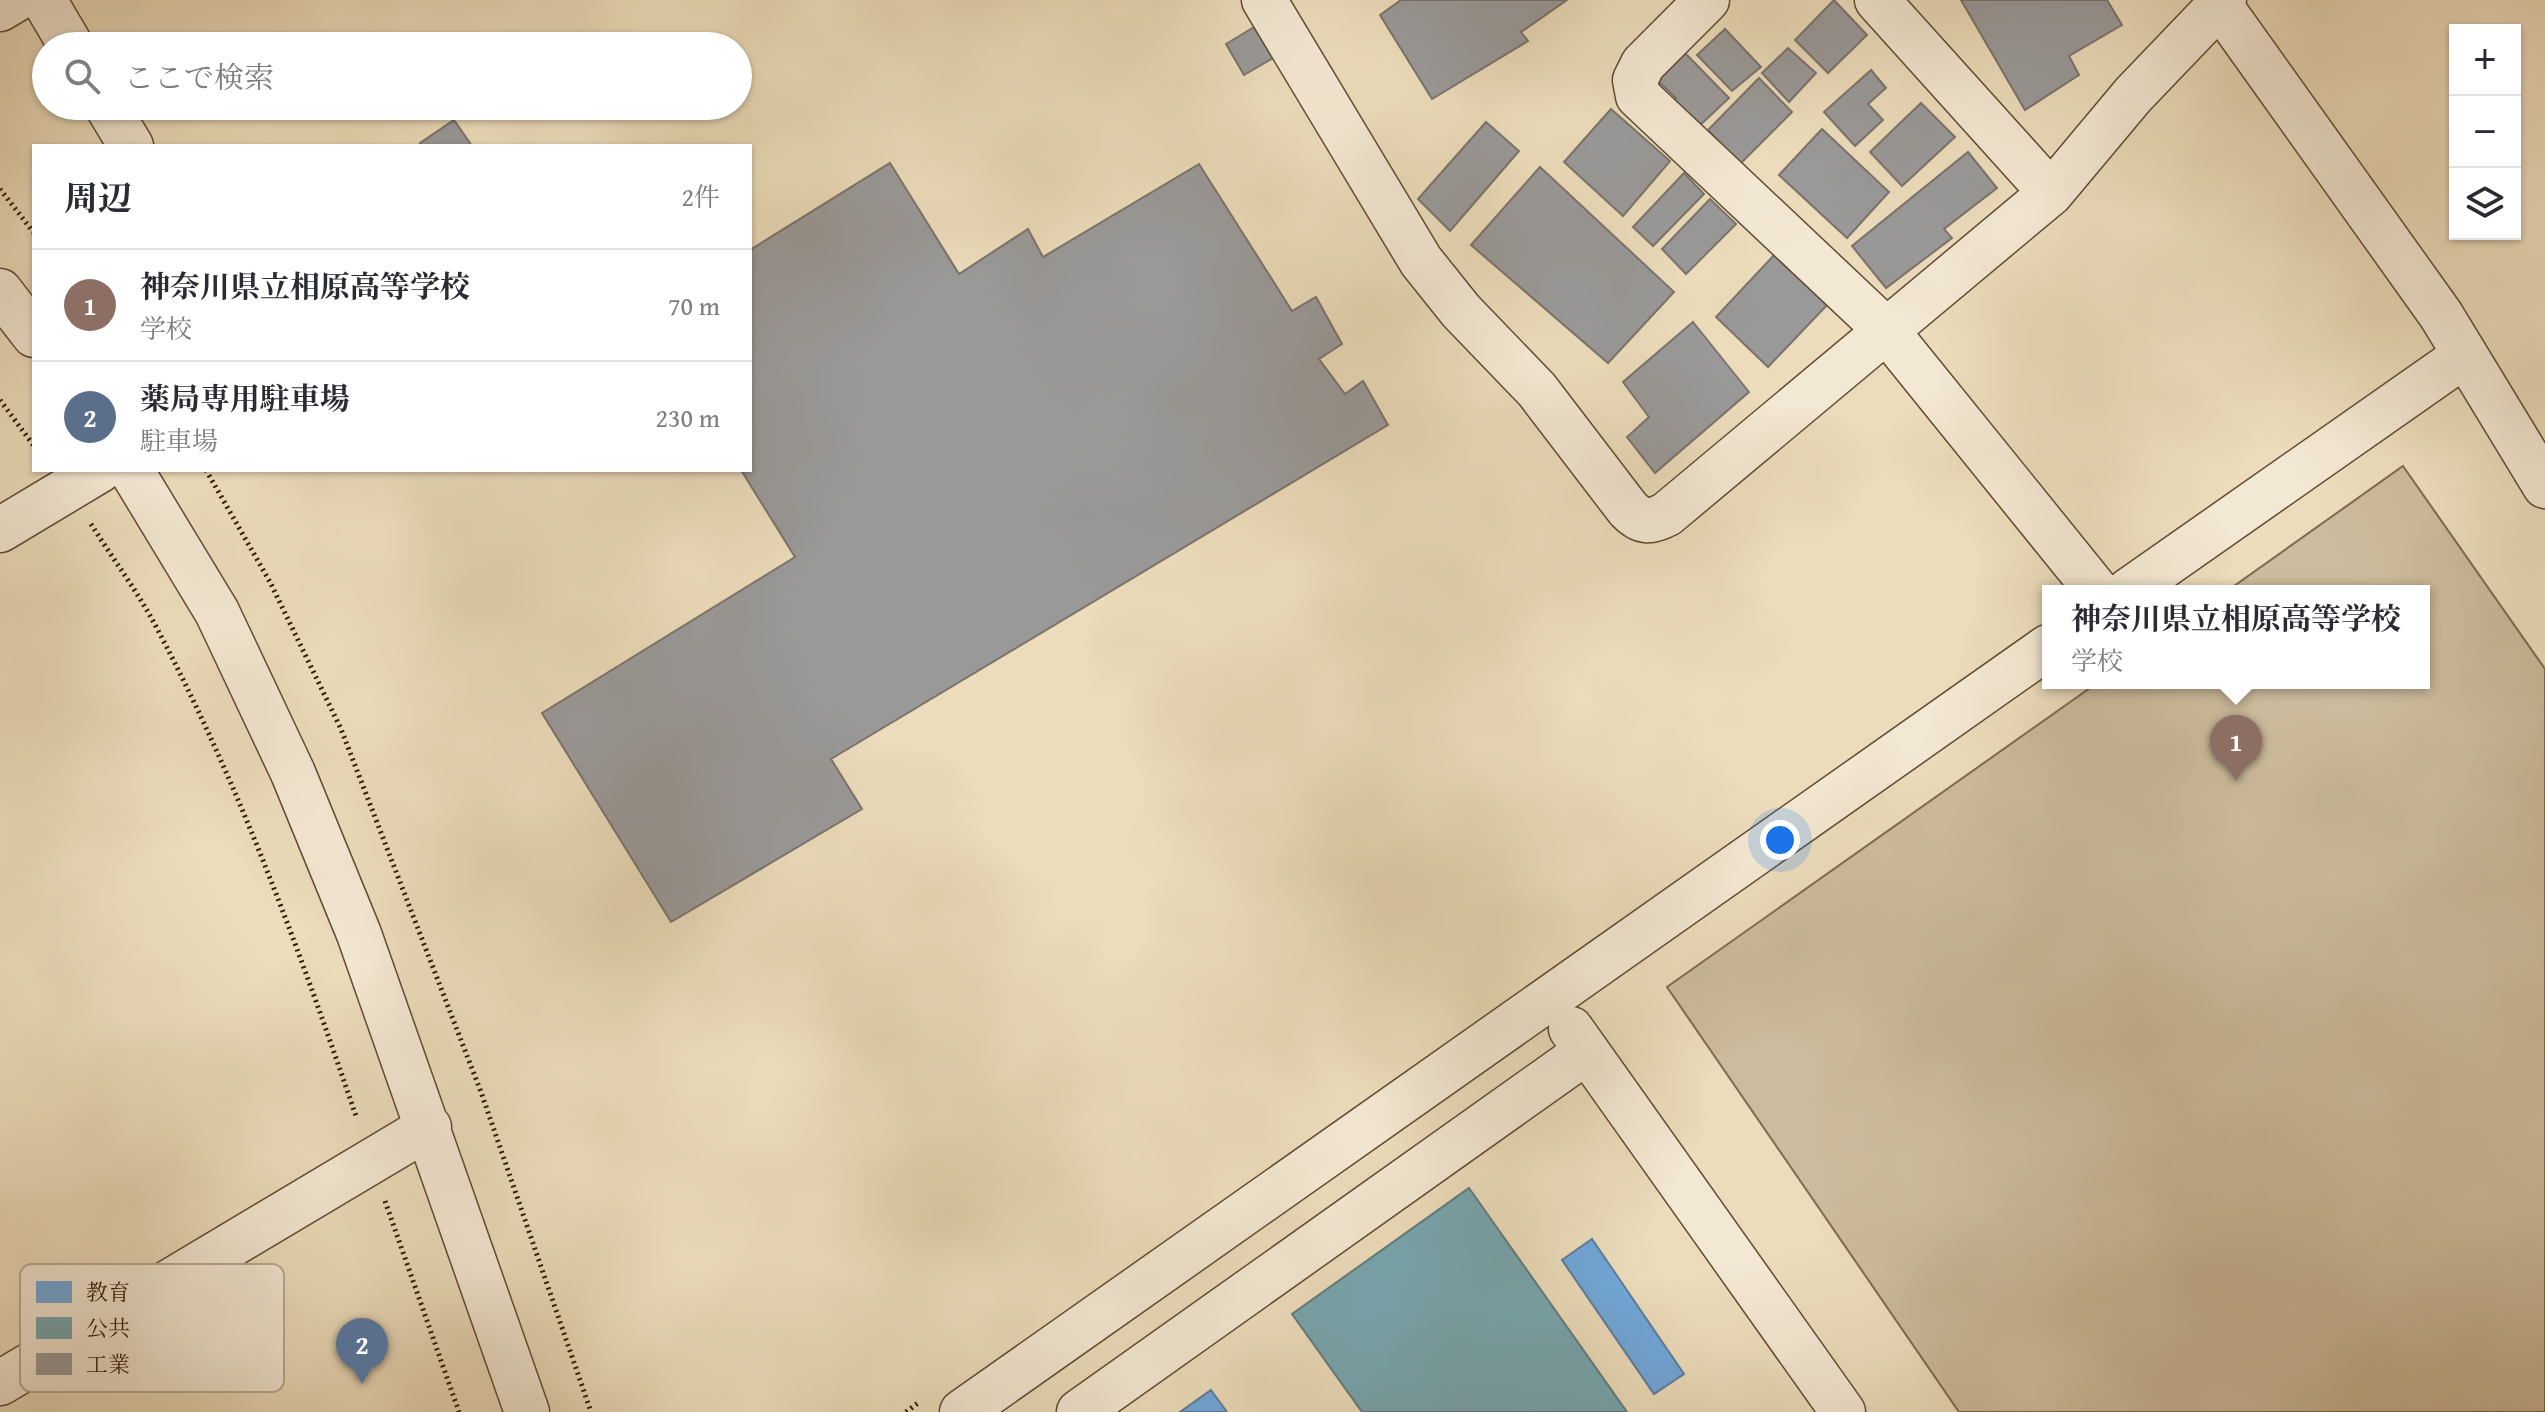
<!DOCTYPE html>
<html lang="ja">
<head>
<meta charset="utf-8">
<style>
	body { margin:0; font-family:"Gentium Book Plus","Noto Serif JP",serif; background:#f7f7f7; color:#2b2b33 }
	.controls { position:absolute; right:24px; top:24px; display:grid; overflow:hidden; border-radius:0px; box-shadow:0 2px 6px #0004 }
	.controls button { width:72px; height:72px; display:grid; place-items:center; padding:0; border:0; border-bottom:2px solid #e1e1e2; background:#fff; color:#2b2b33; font:40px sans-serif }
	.you { position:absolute; left:1780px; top:840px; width:28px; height:28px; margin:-20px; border:6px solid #fff; border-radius:50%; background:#1a73e8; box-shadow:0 0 0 12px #1a73e833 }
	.badge { display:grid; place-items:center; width:52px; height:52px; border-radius:50%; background:#db2777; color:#fff; font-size:26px; font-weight:700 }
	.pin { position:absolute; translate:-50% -66px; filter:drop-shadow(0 2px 4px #0008) }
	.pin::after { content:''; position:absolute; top:42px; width:28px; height:24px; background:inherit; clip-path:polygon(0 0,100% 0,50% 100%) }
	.popup { position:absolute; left:2042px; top:585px; width:388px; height:104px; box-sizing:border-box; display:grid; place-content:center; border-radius:0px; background:#fff; filter:drop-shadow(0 2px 6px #0005); font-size:26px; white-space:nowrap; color:#7c7c81 }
	.popup b { font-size:30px; color:#2b2b33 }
	.popup::after { content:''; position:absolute; left:50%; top:100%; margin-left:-16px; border:16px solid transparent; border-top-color:#fff }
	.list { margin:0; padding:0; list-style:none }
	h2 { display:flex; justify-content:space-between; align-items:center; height:104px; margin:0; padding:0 32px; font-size:34px }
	h2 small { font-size:26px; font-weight:400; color:#7c7c81 }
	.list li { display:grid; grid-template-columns:52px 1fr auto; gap:24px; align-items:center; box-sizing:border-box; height:112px; padding:0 32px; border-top:2px solid #e1e1e2 }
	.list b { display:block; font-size:30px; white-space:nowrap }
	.list p { margin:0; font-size:26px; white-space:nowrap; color:#7c7c81 }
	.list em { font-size:26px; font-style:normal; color:#7c7c81 }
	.icon { flex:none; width:44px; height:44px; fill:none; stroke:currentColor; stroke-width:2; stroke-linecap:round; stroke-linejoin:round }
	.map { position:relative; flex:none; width:2545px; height:1412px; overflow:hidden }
	.search { position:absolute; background:#fff; box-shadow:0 2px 6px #0004; left:32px; top:32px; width:720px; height:88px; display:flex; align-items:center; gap:20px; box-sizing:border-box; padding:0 28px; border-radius:44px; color:#7c7c81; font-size:30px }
	.panel { position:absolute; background:#fff; box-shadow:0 2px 6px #0004; left:32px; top:144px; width:720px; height:328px; border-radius:0px }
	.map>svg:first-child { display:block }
	.green { fill:#ccbb9c; stroke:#7f6a50; stroke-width:2 }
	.schools { fill:#6fa8dc; stroke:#5d7d9b; stroke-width:2 }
	.public { fill:#76a5af; stroke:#627b7c; stroke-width:2 }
	.industry { fill:#999; stroke:#7a736c; stroke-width:2 }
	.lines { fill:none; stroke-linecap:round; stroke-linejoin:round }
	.minor-casing { stroke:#604a32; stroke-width:47 }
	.path { stroke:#321a04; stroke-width:5; stroke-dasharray:2 4; stroke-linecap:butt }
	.minor { stroke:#f3e8d3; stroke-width:44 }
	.key { fill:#f3e8d3; stroke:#b9aa95; stroke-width:2 }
	.key-label { font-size:22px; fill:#321a04 }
</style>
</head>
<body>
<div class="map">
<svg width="2545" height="1412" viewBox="0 0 2545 1412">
	<rect width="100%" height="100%" fill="#ecdcbb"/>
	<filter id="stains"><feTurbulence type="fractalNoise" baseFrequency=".0025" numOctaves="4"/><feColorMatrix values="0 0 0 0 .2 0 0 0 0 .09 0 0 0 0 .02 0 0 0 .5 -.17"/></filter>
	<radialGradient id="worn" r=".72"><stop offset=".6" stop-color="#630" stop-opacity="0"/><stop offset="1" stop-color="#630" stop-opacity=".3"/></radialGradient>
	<path class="green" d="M 2403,466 L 2545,669 L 2545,1412 L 1959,1412 L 1667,987 L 2097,683 L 2424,683 L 2424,591 L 2227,591 Z"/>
	<path class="schools" d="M 1592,1239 L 1684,1374 L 1654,1394 L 1562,1260 Z
		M 1211,1390 L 1227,1412 L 1180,1412 Z"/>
	<path class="public" d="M 1469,1188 L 1627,1412 L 1362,1412 L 1292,1314 Z"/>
	<path class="industry" d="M 1401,0 L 1567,0 L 1521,32 L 1528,41 L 1432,99 L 1380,15 Z
		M 1834,0 L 1867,35 L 1828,73 L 1795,40 Z
		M 1961,0 L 2107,0 L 2122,25 L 2069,56 L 2079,75 L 2025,110 Z
		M 1254,27 L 1273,58 L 1244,75 L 1226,44 Z
		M 1725,29 L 1761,67 L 1732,91 L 1697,55 Z
		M 1788,48 L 1816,73 L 1789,102 L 1762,73 Z
		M 1685,53 L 1729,98 L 1696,129 L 1671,104 L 1676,98 L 1658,81 Z
		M 1871,70 L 1886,88 L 1868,104 L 1883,120 L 1855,146 L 1824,112 Z
		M 1759,78 L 1792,112 L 1740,164 L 1708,130 Z
		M 1921,103 L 1955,137 L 1902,186 L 1870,152 Z
		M 1611,109 L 1670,161 L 1623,216 L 1564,162 Z
		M 454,120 L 472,146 L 422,146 L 420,143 Z
		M 1486,122 L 1519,151 L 1450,231 L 1418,199 Z
		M 1822,129 L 1889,192 L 1847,238 L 1779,175 Z
		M 1968,152 L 1997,188 L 1944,229 L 1952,238 L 1886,288 L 1852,246 Z
		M 890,163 L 959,274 L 1028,229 L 1043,257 L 1199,164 L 1292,311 L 1316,297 L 1342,344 L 1319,359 L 1345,394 L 1363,381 L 1388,425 L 831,759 L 862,809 L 671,922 L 542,713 L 795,557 L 741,470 L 750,470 L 750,250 Z
		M 1540,167 L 1674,292 L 1608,363 L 1471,245 Z
		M 1684,173 L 1704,194 L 1653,246 L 1633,227 Z
		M 1710,199 L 1736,224 L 1686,274 L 1662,249 Z
		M 1776,253 L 1829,303 L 1768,367 L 1716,317 Z
		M 1693,322 L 1749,392 L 1655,473 L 1627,437 L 1649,417 L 1623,382 Z"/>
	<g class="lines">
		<defs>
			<path id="minor" d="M 44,0 L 71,46
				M 1264,0 L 1421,261 L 1461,311 L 1537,390 L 1628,509 C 1641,523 1650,523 1667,514 L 2051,193 L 2133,95 L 2224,0
				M 1707,0 L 1643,64 L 1635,80 L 1638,96 L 1886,330 L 2097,591
				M 1877,0 L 2051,193
				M 2219,4 L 2441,315 L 2545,486
				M 0,9 L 15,0
				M 107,106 L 131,146
				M 0,291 L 34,335
				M 131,470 L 217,612 L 293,773 L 359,934 L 527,1412
				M 0,530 L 100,470
				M 2128,591 L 2465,355
				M 1571,1029 L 1843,1412
				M 0,1383 L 429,1127
				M 962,1412 L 2048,647
				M 1079,1412 L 1586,1052"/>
		</defs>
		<use href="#minor" class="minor-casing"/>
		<path class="path" d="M 0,189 L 34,233
			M 0,400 L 34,446
			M 206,470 L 270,582 L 341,729 L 481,1092 L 591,1412
			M 91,524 C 111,556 135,588 153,621 C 238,780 299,949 357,1119
			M 385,1201 L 459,1412
			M 906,1412 L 918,1403"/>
		<use href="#minor" class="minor"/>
	</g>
	<rect x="20" y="1264" width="264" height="128" rx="12" class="key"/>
	<rect x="36" y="1281" width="36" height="22" fill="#6fa8dc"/>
	<rect x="36" y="1317" width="36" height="22" fill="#76a5af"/>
	<rect x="36" y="1353" width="36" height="22" fill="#999"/>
	<g class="key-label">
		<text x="86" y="1300">教育</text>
		<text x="86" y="1336">公共</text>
		<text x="86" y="1372">工業</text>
	</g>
	<rect width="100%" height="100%" filter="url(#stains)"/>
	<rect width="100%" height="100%" fill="url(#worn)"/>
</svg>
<div class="controls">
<button>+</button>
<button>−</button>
<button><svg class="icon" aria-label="layers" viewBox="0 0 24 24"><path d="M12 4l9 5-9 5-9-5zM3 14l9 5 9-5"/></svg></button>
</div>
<div class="you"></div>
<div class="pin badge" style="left:2236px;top:781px;background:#8d6e63">1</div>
<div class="popup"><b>神奈川県立相原高等学校</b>学校</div>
<div class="pin badge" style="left:362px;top:1384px;background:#5c6f8a">2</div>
<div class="search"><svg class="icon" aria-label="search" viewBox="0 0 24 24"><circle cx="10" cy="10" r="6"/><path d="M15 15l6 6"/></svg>ここで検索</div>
<section class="panel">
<h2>周辺<small>2件</small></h2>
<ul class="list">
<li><span class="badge" style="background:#8d6e63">1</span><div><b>神奈川県立相原高等学校</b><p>学校</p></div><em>70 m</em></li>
<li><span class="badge" style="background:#5c6f8a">2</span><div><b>薬局専用駐車場</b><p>駐車場</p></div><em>230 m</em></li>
</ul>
</section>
</div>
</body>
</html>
